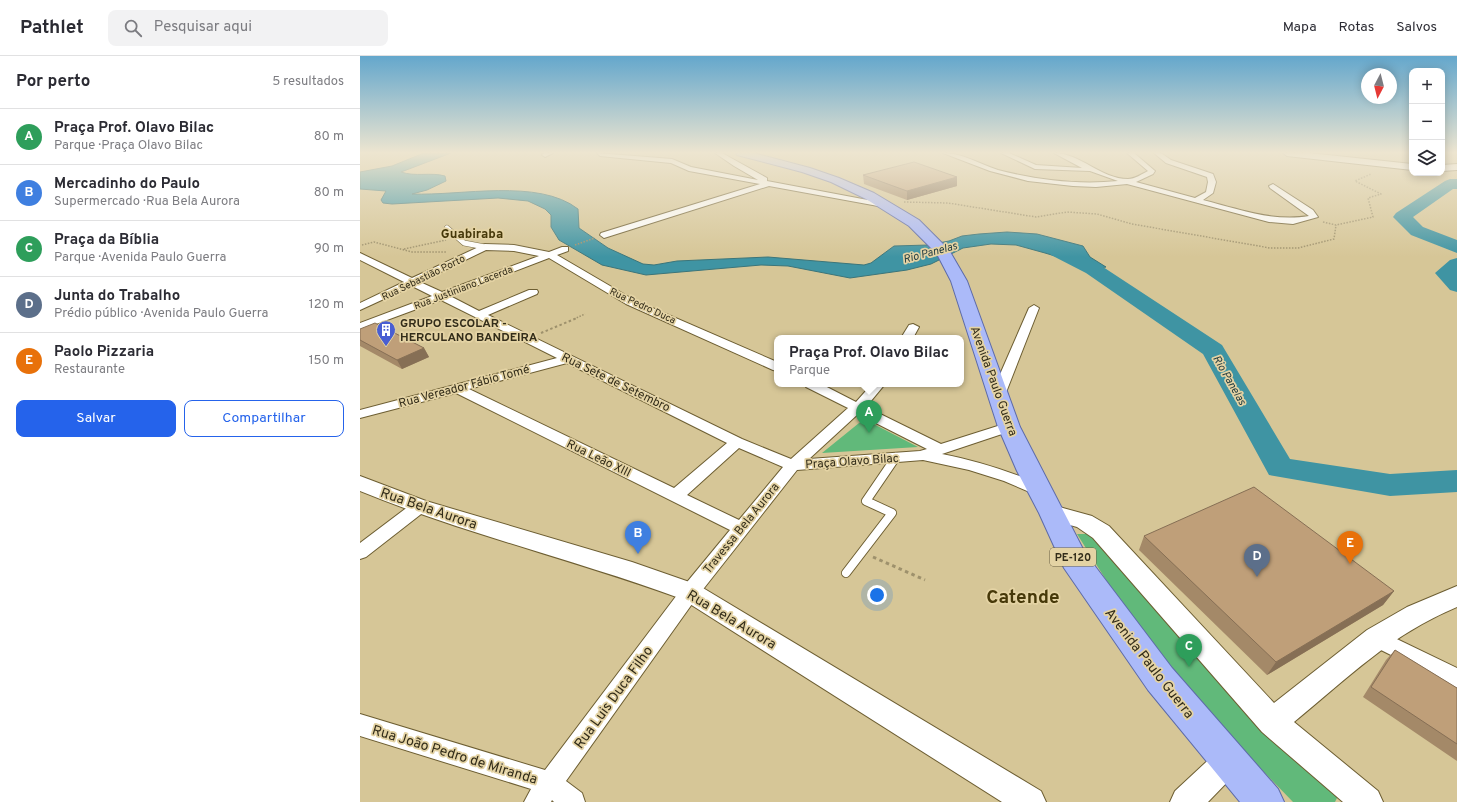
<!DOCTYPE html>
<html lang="pt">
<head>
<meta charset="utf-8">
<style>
	body { margin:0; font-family:Overpass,sans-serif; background:#f2f2f3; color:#2b2b33 }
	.controls { position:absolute; right:12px; top:12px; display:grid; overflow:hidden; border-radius:8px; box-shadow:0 2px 10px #0003 }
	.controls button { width:36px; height:36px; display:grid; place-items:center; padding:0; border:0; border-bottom:1px solid #e1e1e2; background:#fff; color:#2b2b33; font:20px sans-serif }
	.compass { position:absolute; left:1001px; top:12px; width:36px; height:36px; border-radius:50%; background:#fff; box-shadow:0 2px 10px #0003; rotate:187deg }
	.you { position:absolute; left:517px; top:539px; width:14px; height:14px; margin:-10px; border:3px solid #fff; border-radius:50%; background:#1a73e8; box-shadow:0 0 0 6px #1a73e833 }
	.badge { display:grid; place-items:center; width:26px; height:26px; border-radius:50%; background:#2563eb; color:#fff; font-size:13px; font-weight:700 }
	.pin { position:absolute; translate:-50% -33px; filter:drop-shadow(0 1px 2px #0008) }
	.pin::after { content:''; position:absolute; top:21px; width:14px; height:12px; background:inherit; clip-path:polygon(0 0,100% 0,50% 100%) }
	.popup { position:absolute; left:414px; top:279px; width:190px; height:52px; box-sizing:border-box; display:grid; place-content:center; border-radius:8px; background:#fff; filter:drop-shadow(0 1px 3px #0005); font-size:13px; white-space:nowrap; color:#7c7c81 }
	.popup b { font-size:15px; color:#2b2b33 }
	.popup::after { content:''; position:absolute; left:50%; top:100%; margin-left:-8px; border:8px solid transparent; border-top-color:#fff }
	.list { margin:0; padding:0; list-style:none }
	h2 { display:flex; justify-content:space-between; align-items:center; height:52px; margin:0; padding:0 16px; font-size:17px }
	h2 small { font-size:13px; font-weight:400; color:#7c7c81 }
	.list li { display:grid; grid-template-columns:26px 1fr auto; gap:12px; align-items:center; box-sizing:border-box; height:56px; padding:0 16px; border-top:1px solid #e1e1e2 }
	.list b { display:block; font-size:15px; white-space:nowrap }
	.list p { margin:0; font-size:13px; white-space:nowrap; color:#7c7c81 }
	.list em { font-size:13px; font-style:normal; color:#7c7c81 }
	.actions { display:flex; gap:8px; padding:12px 16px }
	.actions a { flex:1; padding:9px 0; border:1px solid #2563eb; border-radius:8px; text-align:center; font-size:14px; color:#2563eb }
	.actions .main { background:#2563eb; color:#fff }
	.icon { flex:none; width:22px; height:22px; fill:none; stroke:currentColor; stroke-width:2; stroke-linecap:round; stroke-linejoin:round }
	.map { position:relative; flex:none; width:1097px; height:746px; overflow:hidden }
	header { display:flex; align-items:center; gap:24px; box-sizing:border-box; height:56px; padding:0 20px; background:#fff; border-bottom:1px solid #e1e1e2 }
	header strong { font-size:19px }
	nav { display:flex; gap:22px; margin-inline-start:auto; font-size:14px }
	.search { width:280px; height:36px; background:#f2f2f3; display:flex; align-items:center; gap:10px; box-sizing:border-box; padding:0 14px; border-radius:8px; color:#7c7c81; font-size:15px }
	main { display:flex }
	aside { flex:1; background:#fff }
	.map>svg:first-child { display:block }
	.green { fill:#61b97a }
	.water { fill:#3f94a3; stroke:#3b757a }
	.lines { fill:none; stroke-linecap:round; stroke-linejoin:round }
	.river { fill:#3f94a3; fill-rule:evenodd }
	.service-far1-casing { stroke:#6d5e32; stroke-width:6 }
	.service-casing { stroke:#6d5e32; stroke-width:10 }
	.minor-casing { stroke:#6d5e32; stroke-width:2 }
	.tertiary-casing { stroke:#6d5e32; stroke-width:2 }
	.primary-casing { stroke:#5d6ba8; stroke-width:2 }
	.path-far2 { stroke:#9e916c; stroke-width:1.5; stroke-dasharray:1.5 1.5; stroke-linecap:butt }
	.path-far1 { stroke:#9e916c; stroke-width:2; stroke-dasharray:2.5 2.5; stroke-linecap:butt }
	.path { stroke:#9e916c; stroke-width:3; stroke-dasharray:3.5 3.5; stroke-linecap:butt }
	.service-far1 { stroke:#fff; stroke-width:5 }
	.service { stroke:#fff; stroke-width:8 }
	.minor { fill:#fff; fill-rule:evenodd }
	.tertiary { fill:#fff; fill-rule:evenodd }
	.primary { fill:#abbaf9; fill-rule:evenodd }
	.wall { fill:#a48968 }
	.shaded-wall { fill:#866f55 }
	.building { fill:#bf9f79; stroke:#866f55 }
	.labels { text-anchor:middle; stroke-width:3.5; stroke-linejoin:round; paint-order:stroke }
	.far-street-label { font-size:10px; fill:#332d1a; stroke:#e4d3a4 }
	.far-water-label { font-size:11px; font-style:italic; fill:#213c41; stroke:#e4d3a4 }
	.shield { fill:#e4d3a4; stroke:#685f43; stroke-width:1 }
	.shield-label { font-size:11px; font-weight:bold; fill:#332d1a }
	.poi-label { font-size:12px; font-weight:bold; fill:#332d1a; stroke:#e4d3a4; text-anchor:start }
	.street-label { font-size:12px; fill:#332d1a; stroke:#e4d3a4 }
	.far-district-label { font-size:13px; font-weight:bold; fill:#463809; stroke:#e4d3a4 }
	.near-street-label { font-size:14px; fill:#332d1a; stroke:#e4d3a4 }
	.near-district-label { font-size:19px; font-weight:bold; fill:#463809; stroke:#e4d3a4 }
</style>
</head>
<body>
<header>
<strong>Pathlet</strong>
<div class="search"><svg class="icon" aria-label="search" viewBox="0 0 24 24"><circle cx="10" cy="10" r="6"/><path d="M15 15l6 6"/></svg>Pesquisar aqui</div>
<nav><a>Mapa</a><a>Rotas</a><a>Salvos</a></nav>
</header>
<main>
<aside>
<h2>Por perto<small>5 resultados</small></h2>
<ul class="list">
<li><span class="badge" style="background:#2e9e5b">A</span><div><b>Praça Prof. Olavo Bilac</b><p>Parque · Praça Olavo Bilac</p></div><em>80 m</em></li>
<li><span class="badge" style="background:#3f7fe0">B</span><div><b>Mercadinho do Paulo</b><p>Supermercado · Rua Bela Aurora</p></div><em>80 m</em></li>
<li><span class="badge" style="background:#2e9e5b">C</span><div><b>Praça da Bíblia</b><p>Parque · Avenida Paulo Guerra</p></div><em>90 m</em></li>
<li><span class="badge" style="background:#5c6f8a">D</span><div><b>Junta do Trabalho</b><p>Prédio público · Avenida Paulo Guerra</p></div><em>120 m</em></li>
<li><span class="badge" style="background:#e8710a">E</span><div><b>Paolo Pizzaria</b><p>Restaurante</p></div><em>150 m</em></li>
</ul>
<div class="actions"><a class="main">Salvar</a><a>Compartilhar</a></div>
</aside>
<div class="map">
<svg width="1097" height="746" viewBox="0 0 1097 746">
	<rect width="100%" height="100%" fill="#d6c697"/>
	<path class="green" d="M 504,363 L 558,391 L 462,397 Z
		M 717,478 L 734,478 L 979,738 L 975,746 L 933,746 L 863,674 L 765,554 Z"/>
	<path class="water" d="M 64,97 L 91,97 L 41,116 C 55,121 71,116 85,120 L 86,125 L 67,134 L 52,138 C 101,140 178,122 218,153 L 219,172 L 248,192 L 283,208 L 294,209 L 317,205 L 408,201 L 504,209 L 511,207 L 534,190 L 568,189 L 589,185 L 602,180 L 619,178 L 647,176 L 677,178 L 723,190 L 730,201 L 746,211 L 724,214 L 705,203 L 685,197 L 656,189 L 631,188 L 603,192 L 571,208 L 547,214 L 490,222 L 428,210 L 401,209 L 286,219 L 242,209 L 199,184 L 191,171 L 191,159 L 185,153 L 168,145 L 138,142 L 32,148 L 23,147 L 21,144 L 26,135 L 0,133 L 0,116 L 32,110 Z"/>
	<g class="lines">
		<path class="river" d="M 1090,123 L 1097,123 L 1097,133 L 1093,133 L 1053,161 L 1063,171 L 1097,184 L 1097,197 L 1051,179 L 1033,161 L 1036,157 L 1085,125 Z
			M 698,189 L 740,209 L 862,289 L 930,403 L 1030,418 L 1097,414 L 1097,436 L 1030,440 L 909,419 L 843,298 L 726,217 L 691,199 L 689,195 L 691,191 Z
			M 1097,202 L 1097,236 L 1090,234 L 1075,217 L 1090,204 Z"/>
		<defs>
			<path id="service-far1" d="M 87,172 L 104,187 L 125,191"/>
			<path id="service" d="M 486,517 L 532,457 L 506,445 L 536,401"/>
			<path id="minor" d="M 193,97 L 185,101 L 182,99 L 184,97 Z
				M 237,97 L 312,103 L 331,111 L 398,124 L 374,110 L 355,97 L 362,97 L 407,122 L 407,125 L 529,148 L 533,150 L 529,152 L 409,130 L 244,182 L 240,179 L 241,177 L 400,128 L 329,115 L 311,107 L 240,100 Z
				M 583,97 C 603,97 619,108 638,114 C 677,124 718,129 758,125 L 730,115 L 675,113 L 641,97 L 649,97 L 676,109 L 722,112 L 694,97 C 720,97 741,123 768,123 C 775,123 782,118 788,115 L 767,97 L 774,97 L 795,115 L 793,118 L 776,126 L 835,142 L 846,136 L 848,126 L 847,121 L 806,107 L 794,97 L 801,97 L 811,104 L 853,118 L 856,126 L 853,137 L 843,144 C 878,153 912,166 949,160 L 910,132 L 909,130 L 913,128 L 953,154 L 958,161 L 933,168 L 909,166 L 767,128 L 736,131 L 713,130 L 668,125 L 630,115 Z
				M 125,188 L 154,189 L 189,196 L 202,191 L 208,191 L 208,195 L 197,199 L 274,244 L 417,306 L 417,315 L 413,314 L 266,248 L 189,202 L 90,240 L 119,255 L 169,234 L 177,234 L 178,236 L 177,238 L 128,259 L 382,383 L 431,403 L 488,352 L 446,331 L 445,328 L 461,328 L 496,346 L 512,328 L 525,328 L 506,351 L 581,388 L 644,368 L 654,368 L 656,371 L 654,374 L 582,398 C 618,405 651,416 685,430 L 687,434 L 685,438 L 679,440 L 644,425 L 609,414 L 563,404 L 437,414 L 337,541 L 206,725 L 222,737 L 225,746 L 194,746 L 192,744 L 191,746 L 164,746 L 171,733 L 0,680 L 0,658 L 185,714 L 323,531 L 370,474 L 96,337 L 0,362 L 0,354 L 197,302 L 81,244 L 0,274 L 0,267 L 72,240 L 52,230 L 0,254 L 0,247 L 44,226 L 0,204 L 0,197 L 52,222 ZM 126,194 L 154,195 L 179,200 L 82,236 L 60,226 ZM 207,307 L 367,387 L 314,432 L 109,333 ZM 498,358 L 567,393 L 560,395 L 449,403 ZM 379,392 L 423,411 L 379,464 L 327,439 Z
				M 674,249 L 679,252 L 645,339 L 643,342 L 633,342 L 631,339 L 669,252 Z
				M 553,268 L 559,271 L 553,282 L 541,282 L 549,269 Z
				M 59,445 L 65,447 L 67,451 L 65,455 L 6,501 L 0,503 L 0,487 L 53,447 Z
				M 1016,573 L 1097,612 L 1097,632 L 1009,588 L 1006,582 L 1009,576 Z"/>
			<path id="tertiary" d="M 923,97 L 949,97 L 1052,108 L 1052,114 L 927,100 Z
				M 1097,108 L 1097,114 L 1082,115 L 1082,109 Z
				M 0,420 L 66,445 L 272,506 L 338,529 L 681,735 L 686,746 L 642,746 L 322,543 C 216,504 105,478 0,435 Z
				M 692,449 L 732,460 L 749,470 L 914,647 L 1007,574 L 1047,551 L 1097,530 L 1097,551 C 1030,579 989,621 934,666 L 1018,735 L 1023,746 L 983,746 L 902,676 L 733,482 L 717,471 L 685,462 L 682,457 L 685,452 Z
				M 868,690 L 878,695 L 883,705 L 878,715 L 848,746 L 810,746 L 815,735 L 858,695 Z"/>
			<path id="primary" d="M 376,97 L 393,97 L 450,112 L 479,122 L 514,137 L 559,164 L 589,194 L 607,225 L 660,371 L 725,497 L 812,612 L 918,733 L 924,746 L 880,746 L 788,634 L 704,512 L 679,457 L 657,415 L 638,371 L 591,225 L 577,198 L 549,170 L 506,143 L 471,126 L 442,116 L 377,99 Z"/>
		</defs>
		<use href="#service-far1" class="service-far1-casing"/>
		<use href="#service" class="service-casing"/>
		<use href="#minor" class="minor-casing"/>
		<use href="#tertiary" class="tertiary-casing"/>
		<use href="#primary" class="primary-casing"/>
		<path class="path-far2" d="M 544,146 L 588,147 L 676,161 L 707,156 L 737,158 L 772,168 L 910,192 L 938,192 L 974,183 L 976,169
			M 963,166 L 976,169 L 1013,161 L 1008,142 L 1021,138 L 995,125 L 1011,118
			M 2,189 L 14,186 L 52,196 L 86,196
			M 215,189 L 235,182
			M 44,193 L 86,184
			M 214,263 L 225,258"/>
		<path class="path-far1" d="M 181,277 L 217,262"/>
		<path class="path" d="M 513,501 L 565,524"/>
		<use href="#service-far1" class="service-far1"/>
		<use href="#service" class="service"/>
		<use href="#minor" class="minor"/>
		<use href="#tertiary" class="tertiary"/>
		<use href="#primary" class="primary"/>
	</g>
	<path class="wall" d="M 503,119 L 597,121 L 597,130 L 547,144 L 504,128 Z
		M 0,273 L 64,292 L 69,301 L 42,313 L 0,290 Z
		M 784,480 L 1034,535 L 1023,549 L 907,619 L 779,494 Z
		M 1035,594 L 1097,632 L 1097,705 L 1003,641 L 1026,604 Z"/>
	<path class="shaded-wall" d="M 597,121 L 597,130 L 547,144 L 547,135 Z
		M 64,292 L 69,301 L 42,313 L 37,304 Z
		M 1034,535 L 1023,549 L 907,619 L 916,606 Z"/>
	<path class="building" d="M 554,106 L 597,121 L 547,135 L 503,119 Z
		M 15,267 L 64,292 L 37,304 L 0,284 L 0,273 Z
		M 894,431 L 1034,535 L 916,606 L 784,480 Z
		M 1035,594 L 1097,632 L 1097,688 L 1011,631 Z"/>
	<linearGradient id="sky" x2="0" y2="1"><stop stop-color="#64a7cc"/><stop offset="0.48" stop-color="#ede5d0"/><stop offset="1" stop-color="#ede5d0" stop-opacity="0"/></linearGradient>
	<rect width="1097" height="201" fill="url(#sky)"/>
	<defs>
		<symbol id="building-pin" viewBox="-11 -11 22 30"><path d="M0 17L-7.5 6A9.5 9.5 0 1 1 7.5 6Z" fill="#495ed2" stroke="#e4d3a4"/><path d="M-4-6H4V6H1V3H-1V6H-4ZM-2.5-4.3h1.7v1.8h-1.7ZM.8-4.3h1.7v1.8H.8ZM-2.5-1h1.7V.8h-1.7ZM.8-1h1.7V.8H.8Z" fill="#fff"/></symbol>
	</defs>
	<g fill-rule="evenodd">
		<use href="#building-pin" x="15" y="263" width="22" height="30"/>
	</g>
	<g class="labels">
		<g class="far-street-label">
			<text transform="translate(63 221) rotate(-26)" y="4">Rua Sebastião Porto</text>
			<text transform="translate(103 231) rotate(-21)" y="4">Rua Justiniano Lacerda</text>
			<text transform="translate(283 249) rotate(25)" y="4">Rua Pedro Duca</text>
		</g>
		<g class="far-water-label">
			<text transform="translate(570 196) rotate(-15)" y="4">Rio Panelas</text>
			<text transform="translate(870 324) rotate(60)" y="4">Rio Panelas</text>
		</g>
		<rect class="shield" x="690" y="492" width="46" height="18" rx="3"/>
		<g class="shield-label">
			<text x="713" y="505">PE-120</text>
		</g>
		<g class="poi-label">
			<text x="40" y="271">GRUPO ESCOLAR -<tspan x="40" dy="14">HERCULANO BANDEIRA</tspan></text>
		</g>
		<g class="street-label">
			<text transform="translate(634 325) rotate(70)" y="4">Avenida Paulo Guerra</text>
			<text transform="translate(256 326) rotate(26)" y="4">Rua Sete de Setembro</text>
			<text transform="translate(104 330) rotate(-15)" y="4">Rua Vereador Fábio Tomé</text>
			<text transform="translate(239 402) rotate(26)" y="4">Rua Leão XIII</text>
			<text transform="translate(492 405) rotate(-4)" y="4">Praça Olavo Bilac</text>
			<text transform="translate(381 472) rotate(-51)" y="4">Travessa Bela Aurora</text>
		</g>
		<g class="far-district-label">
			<text x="112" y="182">Guabiraba</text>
		</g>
		<g class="near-street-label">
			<text transform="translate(69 452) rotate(19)" y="5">Rua Bela Aurora</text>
			<text transform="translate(372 563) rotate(31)" y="5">Rua Bela Aurora</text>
			<text transform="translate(790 607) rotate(52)" y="5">Avenida Paulo Guerra</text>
			<text transform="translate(253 641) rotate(-54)" y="5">Rua Luis Duca Filho</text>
			<text transform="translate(95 698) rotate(17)" y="5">Rua João Pedro de Miranda</text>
		</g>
		<g class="near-district-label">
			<text x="663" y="547">Catende</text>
		</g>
	</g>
</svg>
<div class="controls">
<button>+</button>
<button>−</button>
<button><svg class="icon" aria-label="layers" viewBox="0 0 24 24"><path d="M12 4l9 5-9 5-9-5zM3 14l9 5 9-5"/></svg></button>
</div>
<svg class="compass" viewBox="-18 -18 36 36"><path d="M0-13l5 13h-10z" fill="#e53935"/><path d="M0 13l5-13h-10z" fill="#7c7c81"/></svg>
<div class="you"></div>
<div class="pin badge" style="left:509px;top:377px;background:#2e9e5b">A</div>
<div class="popup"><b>Praça Prof. Olavo Bilac</b>Parque</div>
<div class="pin badge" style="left:278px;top:498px;background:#3f7fe0">B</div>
<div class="pin badge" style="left:829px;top:611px;background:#2e9e5b">C</div>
<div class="pin badge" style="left:897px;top:521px;background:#5c6f8a">D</div>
<div class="pin badge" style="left:990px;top:508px;background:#e8710a">E</div>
</div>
</main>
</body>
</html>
